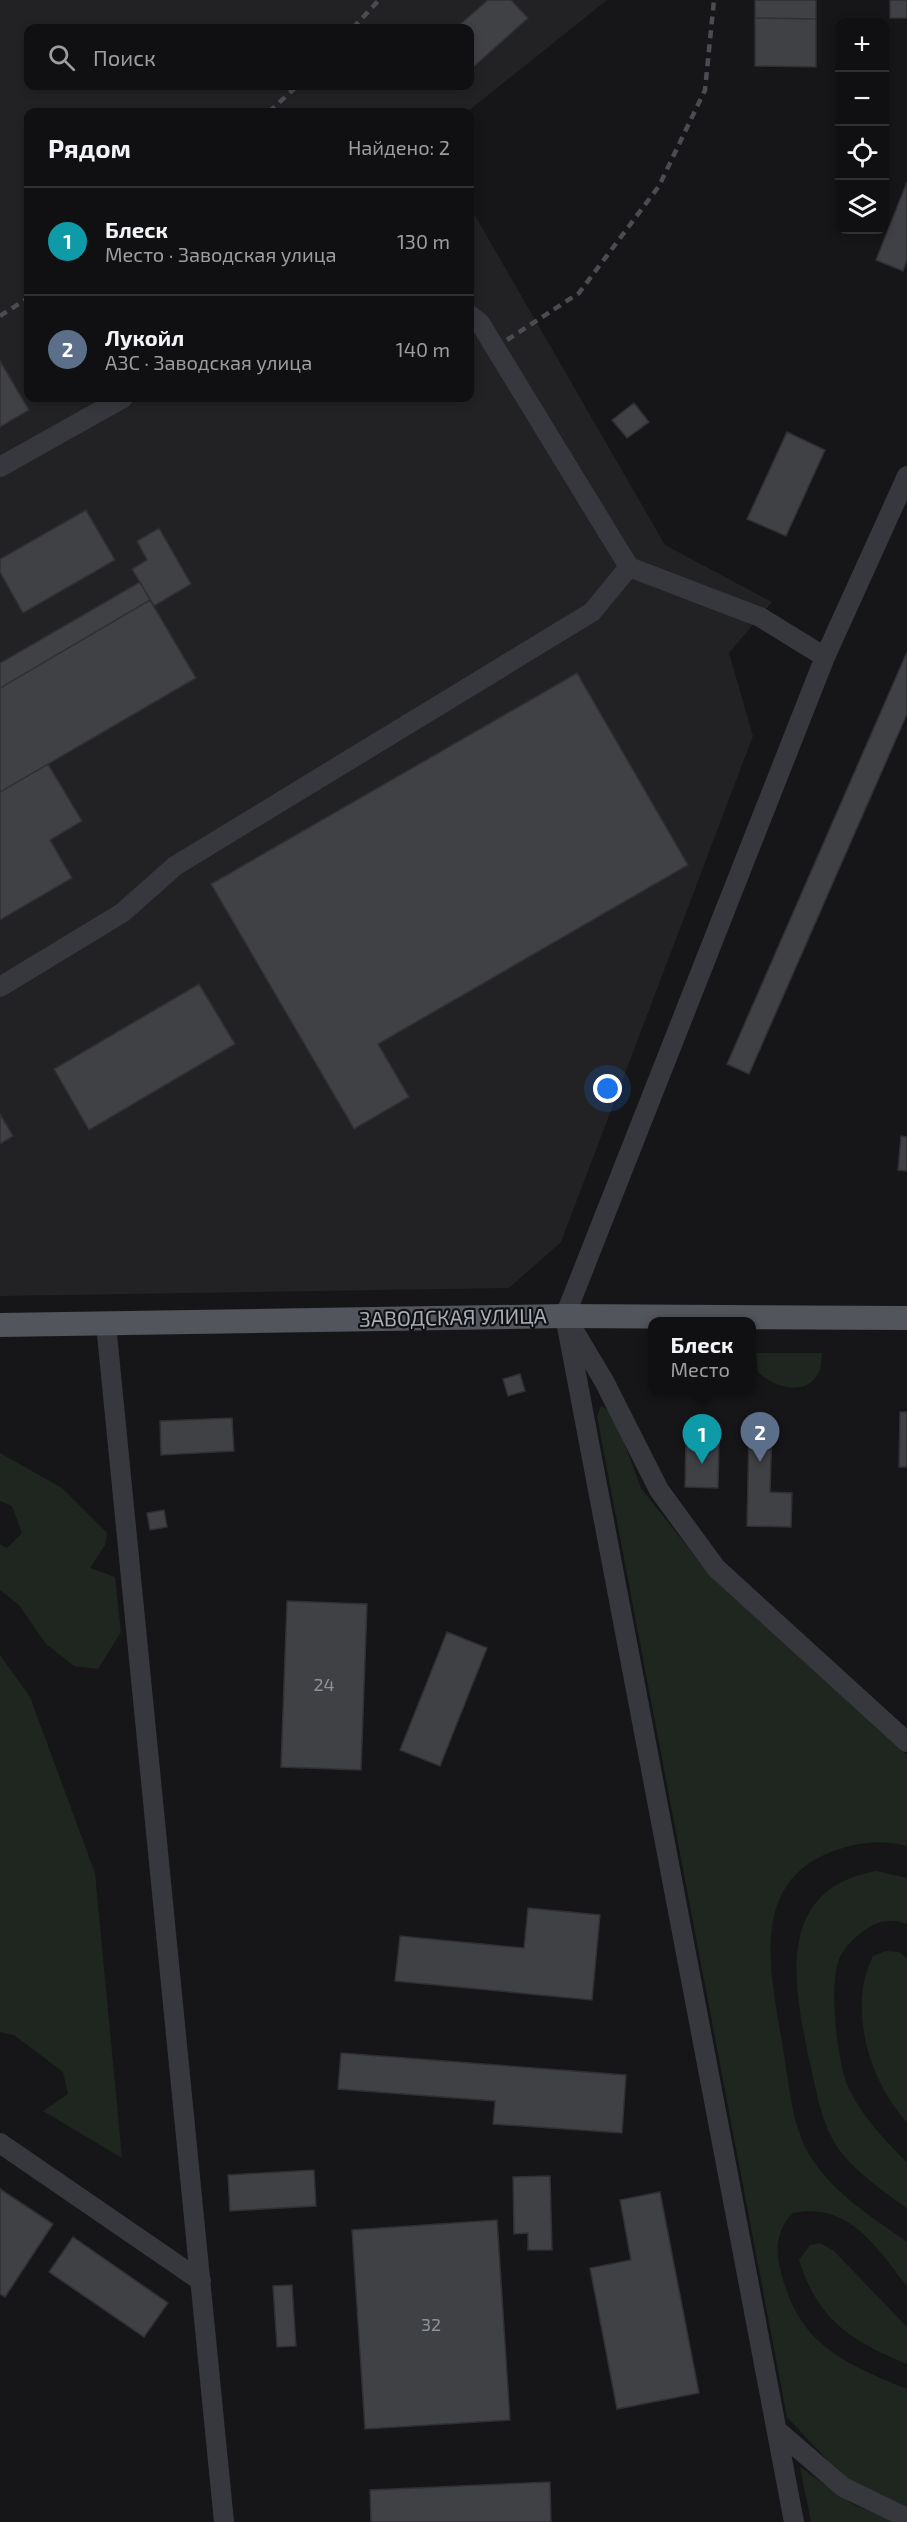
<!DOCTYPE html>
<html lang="ru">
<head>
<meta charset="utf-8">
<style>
	body { margin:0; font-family:"Exo 2",sans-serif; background:#1e1e20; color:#f1f3f6 }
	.controls { position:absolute; right:18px; top:18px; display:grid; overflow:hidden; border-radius:12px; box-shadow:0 3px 9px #0003 }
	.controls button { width:54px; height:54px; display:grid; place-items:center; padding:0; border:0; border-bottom:2px solid #303032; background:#101012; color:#f1f3f6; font:30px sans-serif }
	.you { position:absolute; left:608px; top:1089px; width:21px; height:21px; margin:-15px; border:4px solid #fff; border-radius:50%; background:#1a73e8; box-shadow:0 0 0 9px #1a73e833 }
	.badge { display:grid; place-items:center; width:39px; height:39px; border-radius:50%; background:#db2777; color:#fff; font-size:20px; font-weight:700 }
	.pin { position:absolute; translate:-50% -50px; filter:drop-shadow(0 2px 3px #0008) }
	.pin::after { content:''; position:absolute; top:32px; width:21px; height:18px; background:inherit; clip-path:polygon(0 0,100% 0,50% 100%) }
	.popup { position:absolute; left:648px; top:1317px; width:108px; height:78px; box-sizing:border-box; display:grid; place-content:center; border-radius:12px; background:#101012; filter:drop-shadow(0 2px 4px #0005); font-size:20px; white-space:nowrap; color:#9c9d9f }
	.popup b { font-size:22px; color:#f1f3f6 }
	.popup::after { content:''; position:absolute; left:50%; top:100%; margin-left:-12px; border:12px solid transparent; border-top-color:#101012 }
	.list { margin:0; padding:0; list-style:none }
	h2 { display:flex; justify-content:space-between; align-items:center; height:78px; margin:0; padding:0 24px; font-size:26px }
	h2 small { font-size:20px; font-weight:400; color:#9c9d9f }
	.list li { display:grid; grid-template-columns:39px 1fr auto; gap:18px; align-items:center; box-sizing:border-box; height:108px; padding:0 24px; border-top:2px solid #303032 }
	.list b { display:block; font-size:22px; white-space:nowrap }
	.list p { margin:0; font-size:20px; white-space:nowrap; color:#9c9d9f }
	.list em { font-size:20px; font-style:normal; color:#9c9d9f }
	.icon { flex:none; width:33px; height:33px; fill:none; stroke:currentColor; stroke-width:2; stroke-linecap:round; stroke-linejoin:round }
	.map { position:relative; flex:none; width:907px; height:2522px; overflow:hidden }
	.search { position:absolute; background:#101012; box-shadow:0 3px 9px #0003; left:24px; top:24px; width:450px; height:66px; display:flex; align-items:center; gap:15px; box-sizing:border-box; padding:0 21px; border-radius:12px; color:#9c9d9f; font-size:22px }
	.panel { position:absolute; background:#101012; box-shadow:0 3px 9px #0003; left:24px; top:108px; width:450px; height:294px; border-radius:12px }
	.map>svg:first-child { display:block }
	.built { fill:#222225; fill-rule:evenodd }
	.green { fill:#1e261f }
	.building { fill:#404145; stroke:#303034; stroke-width:1.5 }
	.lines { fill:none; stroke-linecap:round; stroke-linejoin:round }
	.minor { stroke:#37383d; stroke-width:20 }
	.major { stroke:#53555c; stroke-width:24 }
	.rail { stroke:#4a4c52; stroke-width:4.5; stroke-dasharray:8 6; stroke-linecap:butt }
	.labels { text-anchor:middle; stroke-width:4.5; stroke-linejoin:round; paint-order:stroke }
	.number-label { font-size:18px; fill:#8e929b }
	.street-label { font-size:21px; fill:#a8adb8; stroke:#111113 }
</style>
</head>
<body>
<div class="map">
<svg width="907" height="2522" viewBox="0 0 907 2522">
	<rect width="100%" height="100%" fill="#161618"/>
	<path class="built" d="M 0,0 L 607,0 L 467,112 L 28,112 L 28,398 L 470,398 L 470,207 L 665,545 L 772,602 L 729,653 L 753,736 L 561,1242 L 509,1288 L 0,1296 ZM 28,28 L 470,28 L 470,86 L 28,86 Z"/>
	<path class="green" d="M 756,1353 L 822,1353 C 821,1358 822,1367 819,1372 C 806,1398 774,1387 758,1372 Z
		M 601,1406 L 613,1413 L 641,1488 L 709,1574 L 907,1755 L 907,1846 C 880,1839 857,1842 831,1852 C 746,1885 772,1978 783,2048 C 789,2082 791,2123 809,2154 C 831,2192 872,2217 907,2242 L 907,2286 C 876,2248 851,2202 793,2213 C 778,2227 775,2248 780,2268 C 797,2343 841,2362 907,2389 L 907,2509 L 844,2478 L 787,2417 L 597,1416 Z
		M 0,1453 L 62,1488 L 107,1533 L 105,1545 L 90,1568 L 115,1577 L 121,1632 L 98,1669 L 74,1666 L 46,1644 L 19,1605 L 0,1590 L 0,1544 L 7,1548 L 22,1533 L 12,1506 L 0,1501 Z
		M 0,1655 L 30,1697 L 95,1873 L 122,2158 L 43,2111 L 68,2094 L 63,2072 L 14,2035 L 0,2032 Z
		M 877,1871 L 907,1878 L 907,1924 C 892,1918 878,1920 865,1930 C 855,1937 846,1945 840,1957 C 828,1982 837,2061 848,2087 C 861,2115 885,2141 907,2162 L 907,2208 C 885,2193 850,2168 836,2145 C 820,2119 816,2088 809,2059 C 793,1983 775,1888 877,1871 Z
		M 886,1951 L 899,1952 L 907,1958 L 907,2122 C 869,2082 847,2006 873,1956 Z
		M 820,2243 L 834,2251 L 907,2327 L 907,2364 C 851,2341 818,2320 799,2260 L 810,2245 Z
		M 800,2467 L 851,2503 L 893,2522 L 811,2522 Z"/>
	<path class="building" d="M 488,0 L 511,0 L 528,18 L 470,70 L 470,28 L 456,28 Z
		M 755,0 L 816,0 L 816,19 L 755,18 Z
		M 890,0 L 907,0 L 907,18 L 890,18 Z
		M 755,18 L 816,19 L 816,67 L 755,66 Z
		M 907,182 L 907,260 L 903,271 L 876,260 Z
		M 0,361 L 29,410 L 0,427 Z
		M 634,403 L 649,422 L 627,438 L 612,420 Z
		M 787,432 L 825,450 L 786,536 L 747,519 Z
		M 86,510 L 115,560 L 23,613 L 0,572 L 0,559 Z
		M 159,528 L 191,584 L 154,606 L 132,569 L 147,560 L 137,541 Z
		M 140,582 L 150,600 L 0,688 L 0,663 Z
		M 150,600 L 196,678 L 0,792 L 0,688 Z
		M 907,652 L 907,714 L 749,1074 L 727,1064 Z
		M 577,673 L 688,865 L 378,1044 L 409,1097 L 354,1129 L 211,884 Z
		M 48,764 L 82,821 L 50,840 L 72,878 L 0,920 L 0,792 Z
		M 199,984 L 235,1044 L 89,1130 L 54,1069 Z
		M 0,1114 L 13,1136 L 0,1144 Z
		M 901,1136 L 907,1137 L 907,1171 L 898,1170 Z
		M 520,1374 L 525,1391 L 508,1396 L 503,1379 Z
		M 900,1412 L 907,1412 L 907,1467 L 899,1467 Z
		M 232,1418 L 234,1451 L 161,1455 L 160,1421 Z
		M 749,1431 L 772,1431 L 770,1492 L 792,1493 L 791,1527 L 747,1526 Z
		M 686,1441 L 719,1442 L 718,1488 L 685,1487 Z
		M 164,1510 L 167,1527 L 150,1530 L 147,1513 Z
		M 287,1601 L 367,1604 L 361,1770 L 281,1767 Z
		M 447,1632 L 487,1648 L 440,1766 L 400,1750 Z
		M 528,1908 L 600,1915 L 592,2000 L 395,1981 L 400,1936 L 524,1948 Z
		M 341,2053 L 626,2075 L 622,2133 L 493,2124 L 495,2101 L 338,2089 Z
		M 314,2170 L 316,2206 L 230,2211 L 228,2175 Z
		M 550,2176 L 552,2250 L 528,2250 L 528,2233 L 514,2234 L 513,2177 Z
		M 0,2189 L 53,2224 L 5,2297 L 0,2294 Z
		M 660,2192 L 699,2393 L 617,2409 L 590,2268 L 631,2260 L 620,2200 Z
		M 497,2220 L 510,2420 L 365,2429 L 352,2230 Z
		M 73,2237 L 168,2303 L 144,2337 L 49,2272 Z
		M 292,2285 L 296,2346 L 277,2347 L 273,2286 Z
		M 550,2482 L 551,2522 L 371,2522 L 370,2490 Z"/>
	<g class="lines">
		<path class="minor" d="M 470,315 L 480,323 L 629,567 L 760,617 L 825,657
			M 0,467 L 123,398
			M 0,987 L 122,913 L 175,866 L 592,612 L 629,567
			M 106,1324 L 224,2522
			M 573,1329 L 604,1381 L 659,1490 L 716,1568 L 907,1742
			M 0,2143 L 201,2281
			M 778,2431 L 843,2487 L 907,2518
			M 794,2522 L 565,1316 L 825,657 L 907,476"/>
		<path class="major" d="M 0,1325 L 565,1316 L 907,1318"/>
		<path class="rail" d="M 353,28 L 379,0
			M 269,112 L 297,86
			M 0,316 L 28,298
			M 507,340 L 579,293 L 659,186 L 705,90 L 714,0"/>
	</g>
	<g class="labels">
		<g class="number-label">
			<text x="324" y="1691">24</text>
			<text x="431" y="2331">32</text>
		</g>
		<g class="street-label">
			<text transform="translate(453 1318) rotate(-1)" y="7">ЗАВОДСКАЯ УЛИЦА</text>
		</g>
	</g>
</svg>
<div class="controls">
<button>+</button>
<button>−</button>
<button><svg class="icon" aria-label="locate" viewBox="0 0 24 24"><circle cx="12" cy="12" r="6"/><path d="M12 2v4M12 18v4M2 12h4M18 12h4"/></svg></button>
<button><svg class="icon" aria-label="layers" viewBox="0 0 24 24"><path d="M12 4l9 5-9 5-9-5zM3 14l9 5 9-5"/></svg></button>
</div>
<div class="you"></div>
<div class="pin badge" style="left:702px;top:1464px;background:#0f9aa8">1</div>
<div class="popup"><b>Блеск</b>Место</div>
<div class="pin badge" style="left:760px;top:1462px;background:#5c6f8a">2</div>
<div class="search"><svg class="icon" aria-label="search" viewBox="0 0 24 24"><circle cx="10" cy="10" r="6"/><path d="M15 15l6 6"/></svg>Поиск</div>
<section class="panel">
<h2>Рядом<small>Найдено: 2</small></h2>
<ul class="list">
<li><span class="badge" style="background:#0f9aa8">1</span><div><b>Блеск</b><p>Место · Заводская улица</p></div><em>130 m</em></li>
<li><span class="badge" style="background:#5c6f8a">2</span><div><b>Лукойл</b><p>АЗС · Заводская улица</p></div><em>140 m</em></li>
</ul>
</section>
</div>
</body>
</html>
